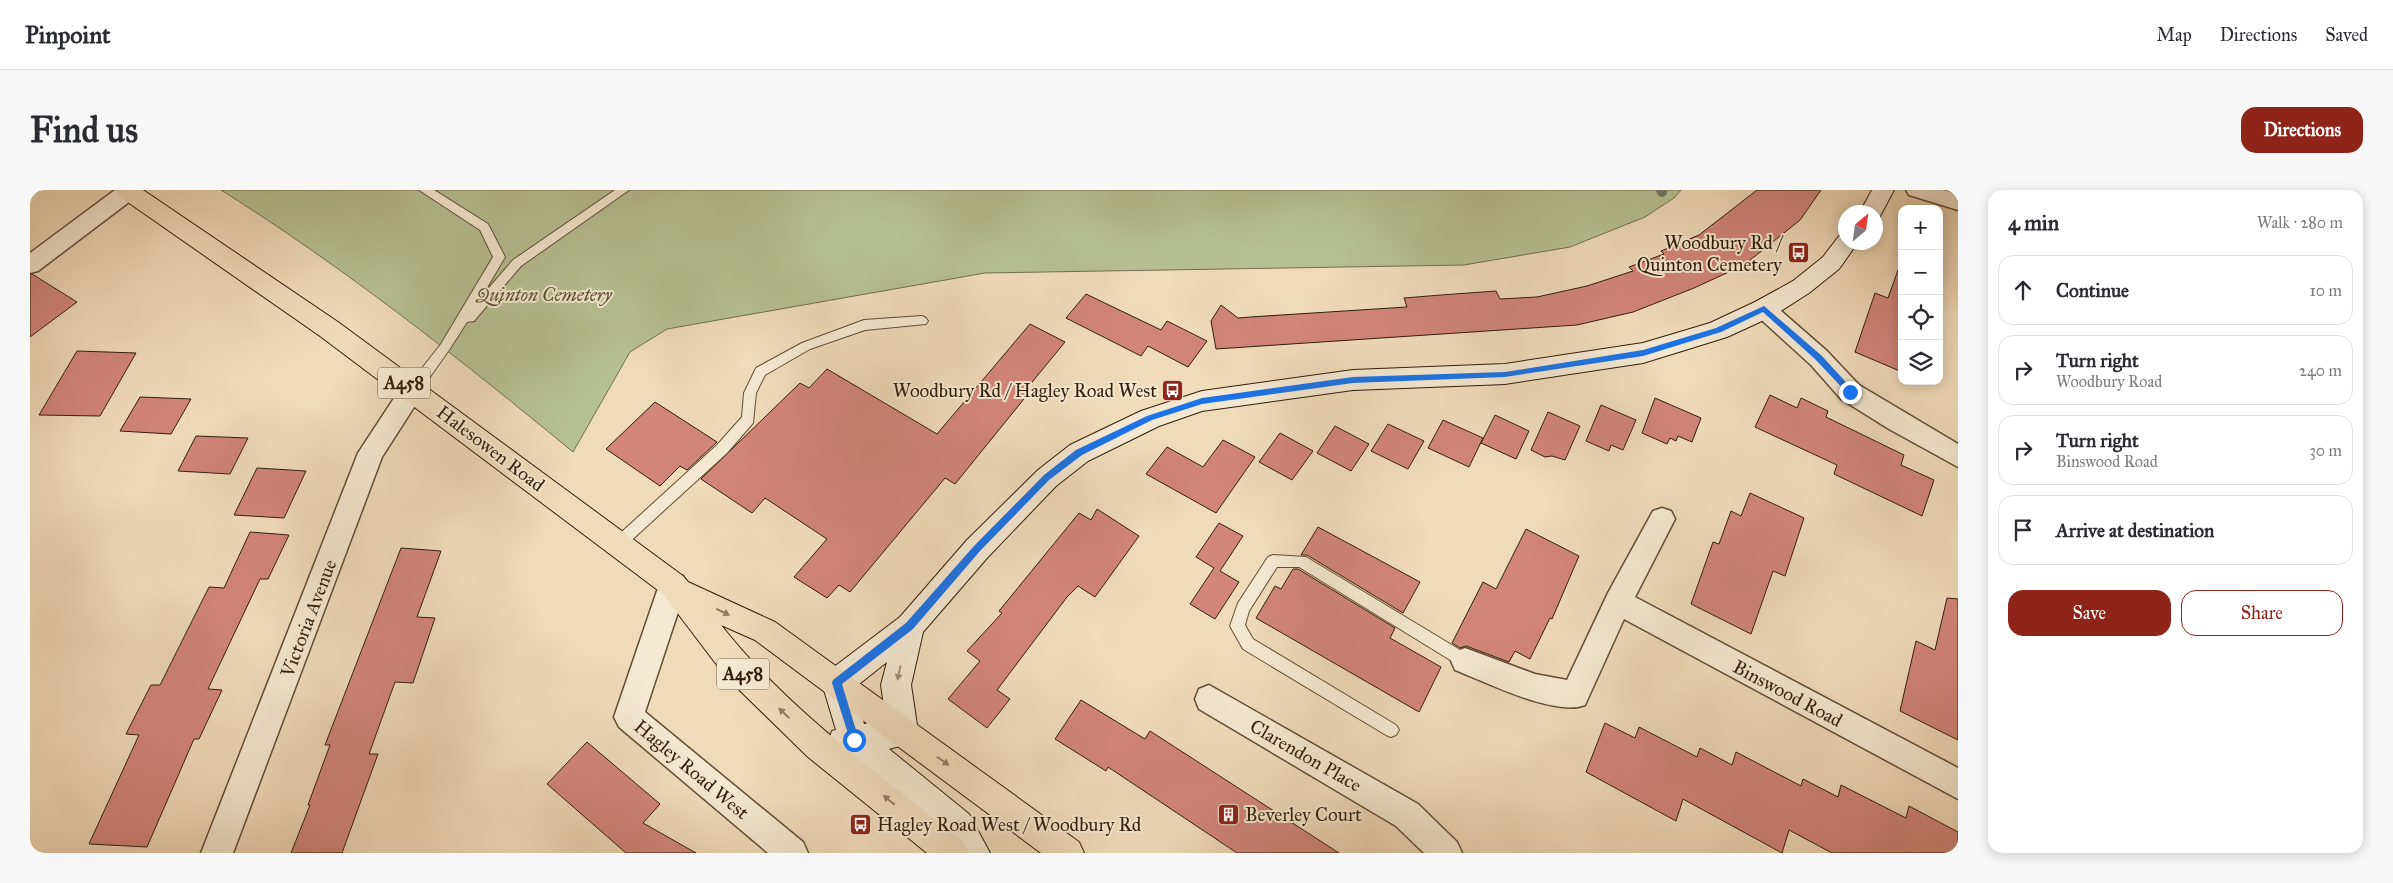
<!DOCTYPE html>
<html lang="en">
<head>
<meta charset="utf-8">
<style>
	body { margin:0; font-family:"IM FELL Great Primer",serif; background:#f7f7f7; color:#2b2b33 }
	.controls { position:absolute; right:15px; top:15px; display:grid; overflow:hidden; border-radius:10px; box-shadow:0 2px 12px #0003 }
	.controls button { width:45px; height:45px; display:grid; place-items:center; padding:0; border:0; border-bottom:1px solid #e1e1e2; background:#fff; color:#2b2b33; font:25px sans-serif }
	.compass { position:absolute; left:1808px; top:15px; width:45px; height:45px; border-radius:50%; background:#fff; box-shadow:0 2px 12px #0003; rotate:29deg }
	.stop { position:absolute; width:15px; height:15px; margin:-11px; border:4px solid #1a73e8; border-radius:50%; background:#fff }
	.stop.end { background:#1a73e8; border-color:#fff; box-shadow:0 1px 5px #0008 }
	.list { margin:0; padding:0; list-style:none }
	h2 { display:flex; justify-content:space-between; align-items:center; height:65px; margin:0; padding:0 20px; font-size:21px }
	h2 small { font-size:16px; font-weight:400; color:#7c7c81 }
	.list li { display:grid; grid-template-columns:32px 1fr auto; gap:15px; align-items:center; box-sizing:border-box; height:70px; margin:0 10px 10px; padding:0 10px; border:1px solid #e1e1e2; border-radius:15px }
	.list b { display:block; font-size:19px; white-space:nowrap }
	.list p { margin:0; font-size:16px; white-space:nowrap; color:#7c7c81 }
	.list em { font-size:16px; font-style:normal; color:#7c7c81 }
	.actions { display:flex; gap:10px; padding:15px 20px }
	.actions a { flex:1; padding:11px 0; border:1px solid #8f2418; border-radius:15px; text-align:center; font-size:18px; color:#8f2418 }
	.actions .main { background:#8f2418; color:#fff }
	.icon { flex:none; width:28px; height:28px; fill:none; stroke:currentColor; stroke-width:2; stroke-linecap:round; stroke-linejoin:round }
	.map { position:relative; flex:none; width:1928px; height:663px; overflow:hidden; border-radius:15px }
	header { display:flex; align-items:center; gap:30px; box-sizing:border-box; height:70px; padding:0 25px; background:#fff; border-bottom:1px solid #e1e1e2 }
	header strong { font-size:24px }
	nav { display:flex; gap:28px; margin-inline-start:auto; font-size:18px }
	.intro { display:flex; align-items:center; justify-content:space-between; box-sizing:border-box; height:120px; padding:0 30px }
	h1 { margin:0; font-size:35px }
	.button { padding:12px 22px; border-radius:15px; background:#8f2418; color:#fff; font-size:18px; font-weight:700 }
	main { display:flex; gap:30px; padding:0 30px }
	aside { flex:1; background:#fff; border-radius:15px; box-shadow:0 2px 12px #0003 }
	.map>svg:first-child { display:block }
	.green { fill:#b6c192; stroke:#746f4f }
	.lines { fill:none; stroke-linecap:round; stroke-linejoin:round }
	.stream { stroke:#717c6b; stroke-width:10 }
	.building { fill:#d2857a; stroke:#321d0c }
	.lane-casing { stroke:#624c37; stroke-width:2 }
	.street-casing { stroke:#624c37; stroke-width:3 }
	.secondary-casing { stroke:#321d0c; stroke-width:2 }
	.highway-casing { stroke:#321d0c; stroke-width:2 }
	.lane { fill:#f5e8d2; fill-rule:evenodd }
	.street { fill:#f5e8d2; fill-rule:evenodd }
	.secondary { fill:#f5e8d2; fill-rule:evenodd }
	.highway { fill:#f0dbb9; fill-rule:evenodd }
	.oneway { fill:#917c62 }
	.oneway2 { fill:#9d8d79 }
	.route { fill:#1a73e8 }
	.labels { text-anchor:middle; stroke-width:4; stroke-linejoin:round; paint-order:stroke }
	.shield { fill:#f5e8d2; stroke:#6c5a47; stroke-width:1 }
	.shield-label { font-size:18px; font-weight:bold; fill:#321d0c }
	.poi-label { font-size:19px; fill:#321d0c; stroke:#f5e8d2; text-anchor:end }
	.park-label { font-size:19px; font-style:italic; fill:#5a4e34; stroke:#f5e8d2 }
	.street-label { font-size:19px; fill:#321d0c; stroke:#f5e8d2 }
</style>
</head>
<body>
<header>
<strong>Pinpoint</strong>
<nav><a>Map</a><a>Directions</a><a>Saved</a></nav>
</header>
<div class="intro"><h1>Find us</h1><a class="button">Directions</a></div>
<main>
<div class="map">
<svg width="1928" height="663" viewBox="0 0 1928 663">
	<rect width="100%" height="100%" fill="#f0dbb9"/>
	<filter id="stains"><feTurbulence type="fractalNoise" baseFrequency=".004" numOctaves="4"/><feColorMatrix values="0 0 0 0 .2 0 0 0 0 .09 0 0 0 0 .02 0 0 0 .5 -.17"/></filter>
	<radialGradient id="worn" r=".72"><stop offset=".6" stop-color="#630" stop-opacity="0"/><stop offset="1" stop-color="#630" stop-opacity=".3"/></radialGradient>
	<path class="green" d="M 191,0 L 1651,0 L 1644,8 L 1615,27 L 1540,57 L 1434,75 L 955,83 L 637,139 L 600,162 L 543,262 C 430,169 315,78 191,0 Z"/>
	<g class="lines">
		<path class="stream" d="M 1631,0 L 1632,2"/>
	</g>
	<path class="building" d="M 1727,0 L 1791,0 L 1770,30 L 1714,75 L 1664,98 L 1603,122 L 1547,135 L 1186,159 L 1181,131 L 1191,115 L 1208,128 L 1220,127 L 1377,117 L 1374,108 L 1411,105 L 1466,101 L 1470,109 L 1507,107 L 1557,96 L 1603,81 L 1599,77 L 1634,64 L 1631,61 L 1669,45 Z
		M 1868,80 L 1872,82 L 1872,182 L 1825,162 L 1845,103 L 1858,108 Z
		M 2,84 L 47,112 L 0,147 L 0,85 Z
		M 1056,104 L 1131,140 L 1137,131 L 1177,151 L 1158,177 L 1118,156 L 1111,166 L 1036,128 Z
		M 1000,134 L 1035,152 L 994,202 L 998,204 L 925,294 L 915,288 L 820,402 L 809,395 L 797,408 L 764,387 L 797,349 L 735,308 L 722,323 L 671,289 L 770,193 L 779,198 L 797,179 L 907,244 Z
		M 47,161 L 106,163 L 70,226 L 9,225 Z
		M 1740,205 L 1767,218 L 1771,208 L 1798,221 L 1796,227 L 1874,265 L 1871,275 L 1904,290 L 1892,326 L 1804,284 L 1807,275 L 1725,237 Z
		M 110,207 L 161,209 L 141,244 L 90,241 Z
		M 1625,208 L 1671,228 L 1662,252 L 1648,246 L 1646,251 L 1640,248 L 1637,254 L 1612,243 Z
		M 625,212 L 687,252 L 657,280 L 650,276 L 630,296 L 576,259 Z
		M 1571,215 L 1606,230 L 1593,260 L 1581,255 L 1579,261 L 1556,251 Z
		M 1518,222 L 1550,236 L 1535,270 L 1522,266 L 1515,267 L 1501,260 Z
		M 1465,225 L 1499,241 L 1486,269 L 1451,253 Z
		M 1413,230 L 1453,248 L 1439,277 L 1398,258 Z
		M 1358,234 L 1394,251 L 1378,279 L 1341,261 Z
		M 1305,236 L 1339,254 L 1321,281 L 1287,263 Z
		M 1250,243 L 1283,261 L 1262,290 L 1229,272 Z
		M 166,246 L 218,248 L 200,284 L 148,281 Z
		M 1193,250 L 1225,267 L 1186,323 L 1116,284 L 1137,257 L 1173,277 Z
		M 227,278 L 276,281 L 254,328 L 204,325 Z
		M 1720,303 L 1774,328 L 1755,386 L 1743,381 L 1721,444 L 1661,414 L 1683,352 L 1689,354 L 1701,321 L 1711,326 Z
		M 1067,319 L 1109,346 L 1065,407 L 1048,396 L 1037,407 L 967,500 L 980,509 L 957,538 L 918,509 L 950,471 L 937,461 L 972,423 L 969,421 L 1049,323 L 1061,330 Z
		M 1189,333 L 1213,346 L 1190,381 L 1209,392 L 1185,429 L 1160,414 L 1184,378 L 1166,367 Z
		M 1288,337 L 1390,392 L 1373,423 L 1277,365 L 1271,365 Z
		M 1496,339 L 1549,366 L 1522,429 L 1520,428 L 1500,469 L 1485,461 L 1479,472 L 1436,456 L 1430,458 L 1422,453 L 1453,392 L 1466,399 Z
		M 220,342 L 259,345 L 238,389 L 230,389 L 178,499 L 192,500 L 169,549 L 164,549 L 117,657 L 59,654 L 109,545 L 96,544 L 121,495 L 130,495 L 179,397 L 194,398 Z
		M 371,358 L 411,361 L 387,427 L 405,428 L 383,493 L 365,492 L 339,564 L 348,564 L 312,663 L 261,663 L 280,615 L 278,615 L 300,555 L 295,555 Z
		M 1263,379 L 1268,379 L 1365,438 L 1360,448 L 1411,477 L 1389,522 L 1226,428 L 1245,396 L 1251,399 Z
		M 1917,408 L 1928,409 L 1928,550 L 1870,521 L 1886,451 L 1905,460 Z
		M 1051,510 L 1115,549 L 1120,541 L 1309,663 L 1207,663 L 1078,577 L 1076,581 L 1025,549 Z
		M 1575,533 L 1605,548 L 1609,537 L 1667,567 L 1670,558 L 1702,575 L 1706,562 L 1771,596 L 1773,589 L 1808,607 L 1811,595 L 1876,628 L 1879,616 L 1928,642 L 1928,663 L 1802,663 L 1759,640 L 1752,663 L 1653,609 L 1646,631 L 1556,582 Z
		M 557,552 L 630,614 L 613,633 L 666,663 L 596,663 L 517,594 Z"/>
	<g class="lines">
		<defs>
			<path id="lane" d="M 389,0 L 404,0 L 458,34 L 475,67 L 452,106 L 483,70 L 585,0 L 599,0 L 491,76 L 444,131 L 437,132 L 419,160 L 388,204 L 383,205 L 377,200 L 378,196 L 411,154 L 463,67 L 450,40 Z
				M 892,126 L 896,128 L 898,131 L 896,134 L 835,140 L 780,159 L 735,185 L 726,203 L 723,233 L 697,263 L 594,357 L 589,359 L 584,357 L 582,353 L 584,349 L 687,255 L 712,227 L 714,203 L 726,178 L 772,153 L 834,130 Z
				M 1243,365 L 1276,367 L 1440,466 L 1442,471 L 1440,476 L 1435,478 L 1430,476 L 1269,377 L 1247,377 L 1219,421 L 1215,435 L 1223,449 L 1366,535 L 1369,540 L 1366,545 L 1361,547 L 1356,545 L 1213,459 L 1200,436 L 1208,413 L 1238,367 Z"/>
			<path id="street" d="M 85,0 L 110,1 L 107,6 L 8,81 L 0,83 L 0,63 Z
				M 1876,0 L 1913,0 L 1928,4 L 1928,20 L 1879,5 Z
				M 1734,110 L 1742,113 L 1797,161 L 1829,195 L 1928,254 L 1928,277 L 1859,239 L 1811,209 L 1781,175 L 1726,125 L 1722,119 L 1726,113 Z
				M 383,190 L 392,193 L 395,200 L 352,267 L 203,663 L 171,663 L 328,263 L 374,193 Z
				M 1632,318 L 1641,321 L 1645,329 L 1605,407 L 1928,578 L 1928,609 L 1594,429 L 1555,515 C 1525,527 1456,492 1425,480 L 1421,471 L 1425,462 L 1435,458 L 1505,484 L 1537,490 L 1578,403 L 1623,321 Z
				M 643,383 L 653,386 L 657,395 L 615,522 L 773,652 L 778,663 L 738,663 L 589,537 L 584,527 L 629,395 L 633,386 Z
				M 1179,495 L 1388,614 L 1427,652 L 1432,663 L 1394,663 L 1366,636 L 1169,519 L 1165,509 L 1169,499 Z"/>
			<path id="secondary" d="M 1842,0 L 1864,0 L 1849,28 L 1846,29 L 1846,22 L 1830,22 Z
				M 1816,44 L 1816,52 L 1828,52 L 1809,79 L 1779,103 L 1743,126 L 1697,147 L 1613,173 L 1475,194 L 1323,200 L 1172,221 L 1129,236 L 1058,271 L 1026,296 L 957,368 L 893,442 L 881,495 L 888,542 L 884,552 L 859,559 L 939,624 L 960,663 L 926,663 L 917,646 L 820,566 L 813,567 L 802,563 L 798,552 L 802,541 L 806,540 L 792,493 L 796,483 L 870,427 L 937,350 L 1008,280 L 1040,255 L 1111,221 L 1172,201 L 1323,180 L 1475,174 L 1613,153 L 1680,133 L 1725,112 L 1763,91 L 1793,67 L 1809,46 ZM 857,472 L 851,495 L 856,530 L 834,534 L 824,498 Z"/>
			<path id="highway" d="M 86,0 L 113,0 L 308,132 L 653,386 L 658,392 L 745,432 L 1049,652 L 1054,663 L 1011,663 L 725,450 L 691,435 C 758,520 850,585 934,652 L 939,663 L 897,663 L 778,567 L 696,487 L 633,404 L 290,146 L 89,6 Z"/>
		</defs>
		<use href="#lane" class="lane-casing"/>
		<use href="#street" class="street-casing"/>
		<use href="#secondary" class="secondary-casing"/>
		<use href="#highway" class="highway-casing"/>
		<use href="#lane" class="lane"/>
		<use href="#street" class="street"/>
		<use href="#secondary" class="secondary"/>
		<use href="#highway" class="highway"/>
	</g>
	<defs><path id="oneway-solid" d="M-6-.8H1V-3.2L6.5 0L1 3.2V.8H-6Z" transform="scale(1.25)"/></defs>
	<g class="oneway">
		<use href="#oneway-solid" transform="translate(693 422) rotate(25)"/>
		<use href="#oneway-solid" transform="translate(754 523) rotate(-137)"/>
		<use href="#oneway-solid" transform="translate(913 571) rotate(35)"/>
		<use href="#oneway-solid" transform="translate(859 610) rotate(-141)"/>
	</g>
	<use class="oneway2" href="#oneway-solid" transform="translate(869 483) rotate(102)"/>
	<path class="route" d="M 1734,116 L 1792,166 L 1823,200 L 1823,204 L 1818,204 L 1786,170 L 1733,122 L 1691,142 L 1613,166 L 1475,187 L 1323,193 L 1172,214 L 1122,230 L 1052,265 L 1019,290 L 950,361 L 883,439 L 812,494 L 829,550 L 828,553 L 821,553 L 802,493 L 803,490 L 876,433 L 944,356 L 1014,285 L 1046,260 L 1117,226 L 1172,208 L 1323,187 L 1475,182 L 1613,160 L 1686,138 Z"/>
	<defs>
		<symbol id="bus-square" viewBox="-11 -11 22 22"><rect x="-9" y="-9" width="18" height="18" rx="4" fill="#8f2418" stroke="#f5e8d2"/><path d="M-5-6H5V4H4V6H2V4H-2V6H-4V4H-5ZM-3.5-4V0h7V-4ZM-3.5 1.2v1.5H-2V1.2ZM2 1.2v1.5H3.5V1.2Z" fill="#fff"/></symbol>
		<symbol id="building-square" viewBox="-11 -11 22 22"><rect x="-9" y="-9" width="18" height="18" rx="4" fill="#8f2418" stroke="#f5e8d2"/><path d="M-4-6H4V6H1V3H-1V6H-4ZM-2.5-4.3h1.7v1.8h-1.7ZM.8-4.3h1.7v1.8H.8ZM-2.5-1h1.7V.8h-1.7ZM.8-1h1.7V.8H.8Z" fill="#fff"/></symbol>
	</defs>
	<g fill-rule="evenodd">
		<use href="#bus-square" x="1756" y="50" width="25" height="25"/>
		<use href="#bus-square" x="1130" y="188" width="25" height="25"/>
		<use href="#building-square" x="1186" y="612" width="25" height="25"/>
		<use href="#bus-square" x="818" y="622" width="25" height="25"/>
	</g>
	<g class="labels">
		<g class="shield">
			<rect x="348" y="177.5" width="52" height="31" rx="4"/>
			<rect x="687" y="468.5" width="52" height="31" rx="4"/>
		</g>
		<g class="shield-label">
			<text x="374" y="199">A458</text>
			<text x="713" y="490">A458</text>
		</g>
		<g class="poi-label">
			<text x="1752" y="59">Woodbury Rd /<tspan x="1752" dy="22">Quinton Cemetery</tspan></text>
			<text x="1127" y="207">Woodbury Rd / Hagley Road West</text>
			<text x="1215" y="631" text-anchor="start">Beverley Court</text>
			<text x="847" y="641" text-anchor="start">Hagley Road West / Woodbury Rd</text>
		</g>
		<g class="park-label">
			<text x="514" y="111">Quinton Cemetery</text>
		</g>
		<g class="street-label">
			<text transform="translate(461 258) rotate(37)" y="7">Halesowen Road</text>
			<text transform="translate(278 428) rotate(-69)" y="7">Victoria Avenue</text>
			<text transform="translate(1758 503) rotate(28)" y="7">Binswood Road</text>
			<text transform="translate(1276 565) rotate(30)" y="7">Clarendon Place</text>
			<text transform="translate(662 579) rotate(40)" y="7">Hagley Road West</text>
		</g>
	</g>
	<rect width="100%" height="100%" filter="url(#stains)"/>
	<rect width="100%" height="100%" fill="url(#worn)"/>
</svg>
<div class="controls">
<button>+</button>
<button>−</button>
<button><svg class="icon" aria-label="locate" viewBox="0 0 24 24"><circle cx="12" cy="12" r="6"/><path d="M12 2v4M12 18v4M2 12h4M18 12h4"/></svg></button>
<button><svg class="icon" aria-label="layers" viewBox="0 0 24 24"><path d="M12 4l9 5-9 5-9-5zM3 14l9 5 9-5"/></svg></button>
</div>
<svg class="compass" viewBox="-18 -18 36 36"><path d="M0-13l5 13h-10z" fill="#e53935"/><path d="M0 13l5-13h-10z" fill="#7c7c81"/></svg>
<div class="stop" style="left:824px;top:550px"></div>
<div class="stop end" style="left:1820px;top:202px"></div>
</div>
<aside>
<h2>4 min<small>Walk · 280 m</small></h2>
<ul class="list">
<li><svg class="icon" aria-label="ahead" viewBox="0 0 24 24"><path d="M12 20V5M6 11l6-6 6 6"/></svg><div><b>Continue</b></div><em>10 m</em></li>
<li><svg class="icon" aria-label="right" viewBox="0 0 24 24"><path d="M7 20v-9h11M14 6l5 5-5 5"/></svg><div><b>Turn right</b><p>Woodbury Road</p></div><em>240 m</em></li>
<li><svg class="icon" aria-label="right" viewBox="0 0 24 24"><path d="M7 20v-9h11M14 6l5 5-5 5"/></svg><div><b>Turn right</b><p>Binswood Road</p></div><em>30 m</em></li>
<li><svg class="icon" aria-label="arrive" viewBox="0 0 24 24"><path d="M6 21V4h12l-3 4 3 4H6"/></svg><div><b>Arrive at destination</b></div></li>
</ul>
<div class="actions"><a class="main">Save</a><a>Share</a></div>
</aside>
</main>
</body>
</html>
